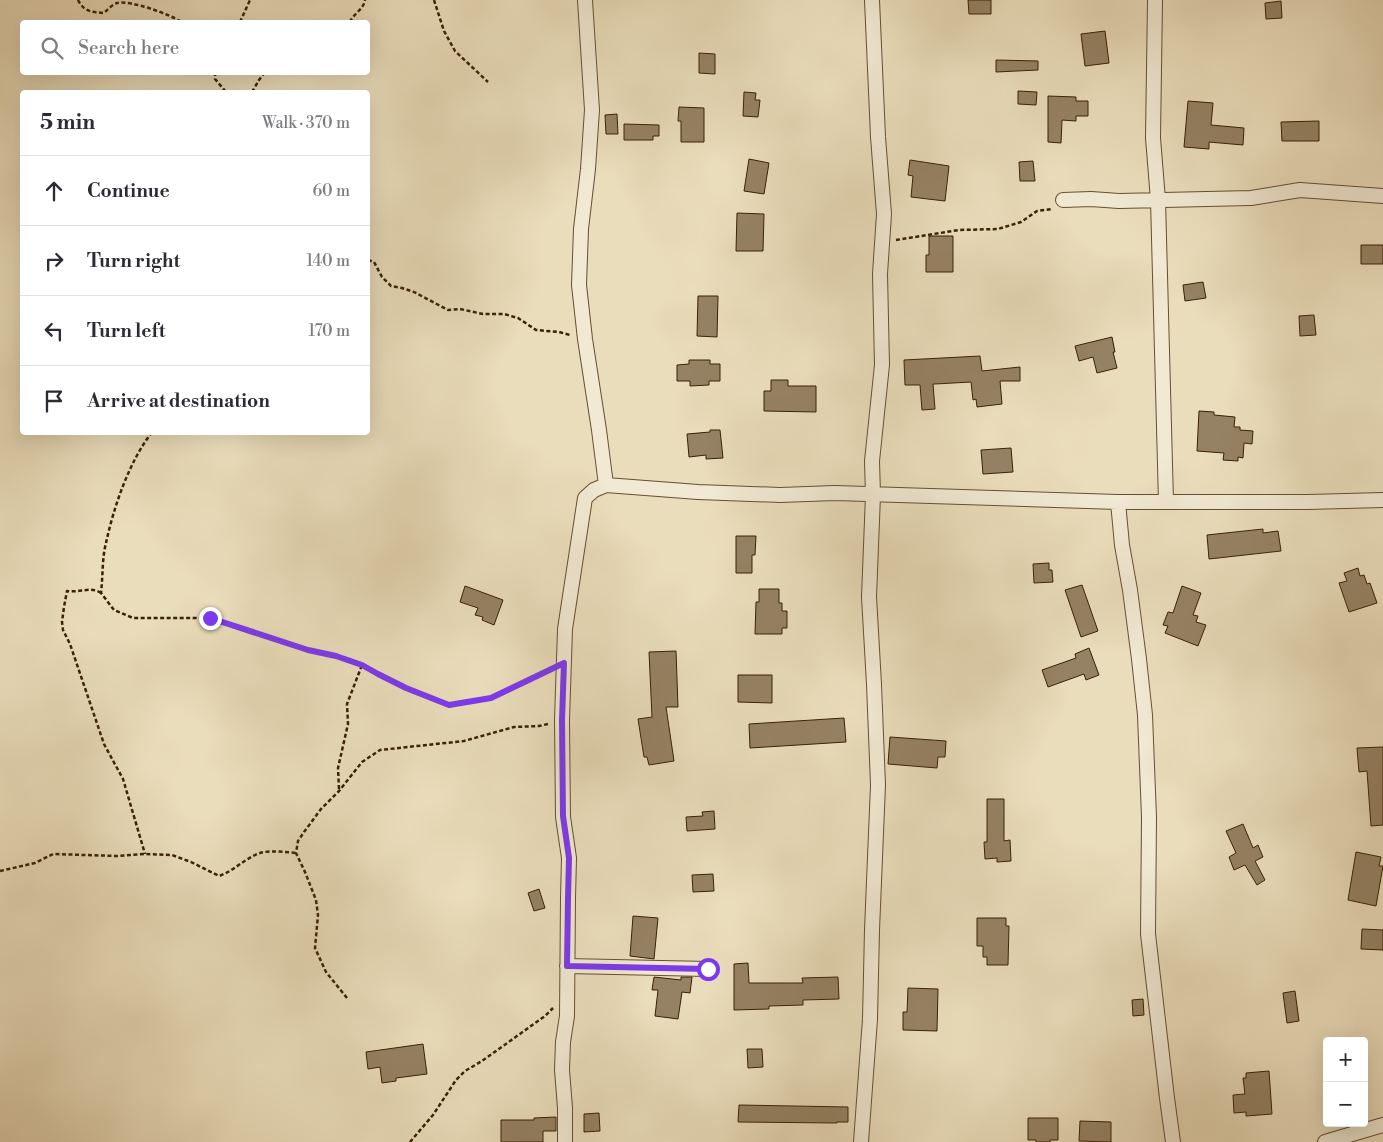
<!DOCTYPE html>
<html lang="en">
<head>
<meta charset="utf-8">
<style>
	body { margin:0; font-family:"Libre Bodoni",serif; background:#f2f2f3; color:#2b2b33 }
	.controls { position:absolute; right:15px; bottom:15px; display:grid; overflow:hidden; border-radius:5px; box-shadow:0 5px 20px #0002 }
	.controls button { width:45px; height:45px; display:grid; place-items:center; padding:0; border:0; border-bottom:1px solid #e1e1e2; background:#fff; color:#2b2b33; font:25px sans-serif }
	.stop { position:absolute; width:15px; height:15px; margin:-11px; border:4px solid #7c3aed; border-radius:50%; background:#fff }
	.stop.end { background:#7c3aed; border-color:#fff; box-shadow:0 1px 5px #0008 }
	.list { margin:0; padding:0; list-style:none }
	h2 { display:flex; justify-content:space-between; align-items:center; height:65px; margin:0; padding:0 20px; font-size:21px }
	h2 small { font-size:16px; font-weight:400; color:#7c7c81 }
	.list li { display:grid; grid-template-columns:32px 1fr auto; gap:15px; align-items:center; box-sizing:border-box; height:70px; padding:0 20px; border-top:1px solid #e1e1e2 }
	.list b { display:block; font-size:19px; white-space:nowrap }
	.list em { font-size:16px; font-style:normal; color:#7c7c81 }
	.icon { flex:none; width:28px; height:28px; fill:none; stroke:currentColor; stroke-width:2; stroke-linecap:round; stroke-linejoin:round }
	.map { position:relative; flex:none; width:1383px; height:1142px; overflow:hidden }
	.search { position:absolute; background:#fff; box-shadow:0 5px 20px #0002; left:20px; top:20px; width:350px; height:55px; display:flex; align-items:center; gap:12px; box-sizing:border-box; padding:0 18px; border-radius:5px; color:#7c7c81; font-size:19px }
	.panel { position:absolute; background:#fff; box-shadow:0 5px 20px #0002; left:20px; top:90px; width:350px; height:345px; border-radius:5px }
	.map>svg:first-child { display:block }
	.building { fill:#958264; stroke:#392005 }
	.lines { fill:none; stroke-linecap:round; stroke-linejoin:round }
	.street-casing { stroke:#654f32; stroke-width:16 }
	.path { stroke:#392005; stroke-width:2.5; stroke-dasharray:4 2.5; stroke-linecap:butt }
	.street { stroke:#f1e9d3; stroke-width:14 }
	.route { stroke:#7c3aed; stroke-width:6 }
</style>
</head>
<body>
<div class="map">
<svg width="1383" height="1142" viewBox="0 0 1383 1142">
	<rect width="100%" height="100%" fill="#eaddbb"/>
	<filter id="stains"><feTurbulence type="fractalNoise" baseFrequency=".004" numOctaves="4"/><feColorMatrix values="0 0 0 0 .2 0 0 0 0 .09 0 0 0 0 .02 0 0 0 .5 -.17"/></filter>
	<radialGradient id="worn" r=".72"><stop offset=".6" stop-color="#630" stop-opacity="0"/><stop offset="1" stop-color="#630" stop-opacity=".3"/></radialGradient>
	<path class="building" d="M 968,0 L 991,0 L 991,14 L 969,14 Z
		M 1281,1 L 1282,18 L 1266,19 L 1265,3 Z
		M 1105,31 L 1109,63 L 1085,66 L 1081,34 Z
		M 699,53 L 715,54 L 715,74 L 699,73 Z
		M 996,60 L 1038,61 L 1038,70 L 996,72 Z
		M 1018,91 L 1037,92 L 1036,105 L 1018,104 Z
		M 744,92 L 756,93 L 755,100 L 760,100 L 758,117 L 743,116 Z
		M 1048,96 L 1076,97 L 1076,101 L 1088,101 L 1088,116 L 1076,116 L 1076,121 L 1062,120 L 1061,143 L 1048,142 Z
		M 1188,101 L 1213,103 L 1211,125 L 1244,128 L 1243,145 L 1209,142 L 1209,149 L 1184,147 Z
		M 679,107 L 704,108 L 704,142 L 681,142 L 681,121 L 678,121 Z
		M 617,114 L 618,134 L 606,134 L 605,115 Z
		M 1319,121 L 1319,141 L 1282,141 L 1281,122 Z
		M 624,124 L 659,125 L 659,136 L 653,136 L 653,140 L 624,140 Z
		M 749,159 L 769,163 L 764,194 L 744,191 Z
		M 910,160 L 949,166 L 945,201 L 911,197 L 913,176 L 908,175 Z
		M 1033,161 L 1035,181 L 1020,181 L 1019,162 Z
		M 737,213 L 764,214 L 763,251 L 736,251 Z
		M 929,236 L 953,236 L 953,272 L 926,272 L 926,255 L 929,255 Z
		M 1361,245 L 1383,245 L 1383,264 L 1361,264 Z
		M 1203,282 L 1206,298 L 1185,301 L 1183,285 Z
		M 698,296 L 718,296 L 717,337 L 697,336 Z
		M 1314,315 L 1316,335 L 1300,336 L 1299,316 Z
		M 1112,337 L 1115,352 L 1113,352 L 1117,368 L 1097,373 L 1093,357 L 1079,361 L 1075,346 Z
		M 980,356 L 982,371 L 1020,367 L 1020,381 L 1000,381 L 1002,404 L 977,407 L 976,399 L 973,400 L 971,382 L 935,384 L 933,384 L 935,409 L 922,410 L 920,385 L 905,385 L 904,360 Z
		M 689,360 L 710,360 L 710,364 L 720,364 L 720,381 L 709,381 L 709,385 L 690,386 L 690,381 L 677,381 L 677,365 L 689,364 Z
		M 771,380 L 788,380 L 788,386 L 816,386 L 816,412 L 764,411 L 764,391 L 771,391 Z
		M 1199,411 L 1214,412 L 1214,415 L 1235,417 L 1234,427 L 1240,427 L 1240,430 L 1253,431 L 1252,444 L 1244,443 L 1243,458 L 1238,457 L 1238,461 L 1223,460 L 1224,453 L 1197,451 Z
		M 710,430 L 720,430 L 723,458 L 706,459 L 706,455 L 689,457 L 687,434 L 710,432 Z
		M 1011,448 L 1013,472 L 983,474 L 981,450 Z
		M 1263,529 L 1263,533 L 1278,531 L 1281,551 L 1209,559 L 1207,535 Z
		M 736,536 L 756,536 L 755,555 L 752,555 L 752,573 L 736,573 Z
		M 1049,563 L 1049,570 L 1052,570 L 1053,582 L 1034,583 L 1033,564 Z
		M 1358,568 L 1360,576 L 1364,575 L 1367,584 L 1370,583 L 1377,603 L 1349,612 L 1339,583 L 1347,581 L 1344,573 Z
		M 1082,585 L 1098,631 L 1081,637 L 1065,590 Z
		M 465,586 L 503,600 L 494,625 L 482,620 L 483,617 L 475,615 L 478,608 L 460,602 Z
		M 1182,586 L 1201,593 L 1193,615 L 1198,616 L 1196,622 L 1206,625 L 1198,646 L 1165,633 L 1168,626 L 1163,625 L 1168,612 L 1173,613 Z
		M 759,589 L 779,589 L 779,603 L 782,603 L 782,611 L 787,611 L 787,628 L 782,628 L 782,634 L 755,634 L 756,602 L 759,602 Z
		M 1089,648 L 1099,675 L 1086,680 L 1084,674 L 1048,687 L 1042,670 L 1076,658 L 1075,654 Z
		M 676,651 L 678,707 L 666,707 L 674,761 L 649,765 L 647,757 L 644,757 L 638,719 L 652,717 L 649,652 Z
		M 738,675 L 772,675 L 772,703 L 738,702 Z
		M 844,718 L 846,742 L 750,748 L 749,724 Z
		M 890,737 L 946,741 L 945,757 L 938,757 L 937,768 L 888,764 Z
		M 1383,747 L 1383,825 L 1371,826 L 1367,771 L 1359,772 L 1357,748 Z
		M 987,799 L 1004,799 L 1004,841 L 1010,840 L 1011,861 L 997,862 L 997,858 L 985,859 L 984,842 L 987,842 Z
		M 714,811 L 715,829 L 687,831 L 686,817 L 703,816 L 702,812 Z
		M 1243,824 L 1253,848 L 1258,845 L 1263,857 L 1255,861 L 1265,880 L 1257,885 L 1245,865 L 1234,870 L 1229,857 L 1236,853 L 1226,831 Z
		M 1356,852 L 1381,857 L 1379,866 L 1383,866 L 1376,906 L 1348,900 Z
		M 713,874 L 714,891 L 693,892 L 692,875 Z
		M 539,889 L 545,908 L 534,911 L 528,893 Z
		M 633,916 L 658,918 L 654,959 L 630,956 Z
		M 977,918 L 1006,918 L 1006,926 L 1009,926 L 1008,965 L 987,965 L 987,957 L 983,957 L 983,946 L 977,946 Z
		M 1362,929 L 1383,930 L 1383,950 L 1361,949 Z
		M 748,963 L 749,983 L 803,983 L 802,978 L 838,977 L 839,999 L 803,1000 L 803,1005 L 769,1006 L 769,1009 L 734,1010 L 734,964 Z
		M 654,977 L 681,980 L 681,977 L 692,977 L 690,993 L 682,992 L 678,1019 L 655,1016 L 658,990 L 652,990 Z
		M 908,988 L 938,989 L 937,1031 L 903,1030 L 903,1012 L 907,1012 Z
		M 1295,991 L 1299,1021 L 1287,1023 L 1283,993 Z
		M 1143,999 L 1144,1015 L 1133,1016 L 1132,1000 Z
		M 423,1044 L 427,1074 L 396,1078 L 396,1081 L 382,1083 L 380,1067 L 368,1069 L 366,1052 Z
		M 747,1049 L 762,1049 L 763,1067 L 748,1068 Z
		M 1269,1071 L 1272,1114 L 1246,1116 L 1246,1112 L 1234,1113 L 1233,1095 L 1245,1094 L 1243,1078 L 1246,1078 L 1246,1073 Z
		M 739,1105 L 848,1107 L 848,1122 L 837,1122 L 837,1123 L 738,1122 Z
		M 599,1113 L 600,1131 L 584,1132 L 584,1114 Z
		M 556,1117 L 556,1131 L 543,1131 L 543,1142 L 501,1142 L 501,1120 L 534,1120 L 534,1118 Z
		M 1028,1118 L 1058,1118 L 1058,1140 L 1050,1140 L 1050,1142 L 1036,1142 L 1036,1140 L 1028,1140 Z
		M 1080,1121 L 1111,1122 L 1111,1142 L 1079,1141 Z"/>
	<g class="lines">
		<defs>
			<path id="street" d="M 585,0 L 592,110 L 588,169 L 581,229 L 579,285 L 585,339 L 599,430 L 606,485
				M 1155,0 L 1153,138 L 1158,200 L 1166,502
				M 1063,200 L 1091,199 L 1119,201 L 1251,198 L 1300,190 L 1383,196
				M 1118,502 L 1122,545 L 1130,590 L 1139,659 L 1145,715 L 1149,817 L 1148,934 L 1167,1098 L 1173,1142
				M 567,966 L 708,969
				M 565,1142 L 565,1108 L 562,1070 L 563,1042 L 567,1016 L 568,898 L 569,858 L 563,817 L 562,720 L 565,629 L 585,498 L 594,490 L 606,485 L 698,492 L 780,495 L 835,493 L 1118,502 L 1307,502 L 1383,500
				M 861,1142 L 870,1019 L 872,930 L 878,785 L 874,684 L 869,597 L 873,495 L 872,461 L 882,365 L 880,274 L 884,214 L 878,137 L 872,0
				M 1325,1142 L 1383,1125"/>
		</defs>
		<use href="#street" class="street-casing"/>
		<path class="path" d="M 78,0 C 84,12 92,12 104,13 C 108,9 112,5 117,3 C 130,0 170,14 181,22
			M 434,0 L 444,31 L 455,51 L 488,82
			M 180,21 L 188,22
			M 240,22 L 250,0
			M 350,22 C 353,14 364,9 365,0
			M 215,72 L 215,79 L 226,92
			M 252,92 L 259,80 L 265,72
			M 896,240 L 959,230 L 998,229 L 1021,222 L 1037,211 L 1052,209
			M 368,260 L 374,262 L 382,277 L 391,286 L 402,288 L 414,292 L 448,310 L 460,309 L 483,314 L 504,314 L 518,318 L 536,330 L 559,332 L 570,335
			M 152,432 C 129,462 114,506 106,543 C 102,558 103,576 101,593 L 114,610 L 133,618 L 211,618 L 308,650 L 336,656 L 362,665 L 378,674 L 406,688 L 449,705 L 491,698 L 551,669
			M 101,593 C 91,586 79,593 67,591 L 64,607 L 62,622 L 63,630 L 70,644 L 104,744 L 123,779 L 145,854
			M 339,789 L 338,768 L 348,724 L 347,704 L 362,665
			M 0,871 L 35,863 L 53,854 L 117,856 L 145,854 L 172,855 L 191,862 L 219,876 C 234,871 245,858 260,853 C 270,850 285,852 296,853
			M 347,998 L 326,972 L 315,948 L 318,915 L 316,900 L 305,872 L 296,853 L 298,841 L 304,832 L 321,809 L 339,791 L 362,762 L 380,750 L 464,741 L 514,727 L 539,726 L 548,724
			M 410,1142 L 433,1115 L 456,1080 L 465,1071 L 482,1061 L 545,1016 L 553,1008"/>
		<use href="#street" class="street"/>
	</g>
	<g class="lines">
		<path class="route" d="M 210,618 L 308,650 L 336,656 L 362,665 L 378,674 L 406,688 L 449,705 L 491,698 L 564,663 L 562,720 L 563,816 L 569,858 L 568,898 L 567,966 L 708,969"/>
	</g>
	<rect width="100%" height="100%" filter="url(#stains)"/>
	<rect width="100%" height="100%" fill="url(#worn)"/>
</svg>
<div class="controls">
<button>+</button>
<button>−</button>
</div>
<div class="stop" style="left:708px;top:969px"></div>
<div class="stop end" style="left:210px;top:618px"></div>
<div class="search"><svg class="icon" aria-label="search" viewBox="0 0 24 24"><circle cx="10" cy="10" r="6"/><path d="M15 15l6 6"/></svg>Search here</div>
<section class="panel">
<h2>5 min<small>Walk · 370 m</small></h2>
<ul class="list">
<li><svg class="icon" aria-label="ahead" viewBox="0 0 24 24"><path d="M12 20V5M6 11l6-6 6 6"/></svg><div><b>Continue</b></div><em>60 m</em></li>
<li><svg class="icon" aria-label="right" viewBox="0 0 24 24"><path d="M7 20v-9h11M14 6l5 5-5 5"/></svg><div><b>Turn right</b></div><em>140 m</em></li>
<li><svg class="icon" aria-label="left" viewBox="0 0 24 24"><path d="M17 20v-9H6M10 6l-5 5 5 5"/></svg><div><b>Turn left</b></div><em>170 m</em></li>
<li><svg class="icon" aria-label="arrive" viewBox="0 0 24 24"><path d="M6 21V4h12l-3 4 3 4H6"/></svg><div><b>Arrive at destination</b></div></li>
</ul>
</section>
</div>
</body>
</html>
